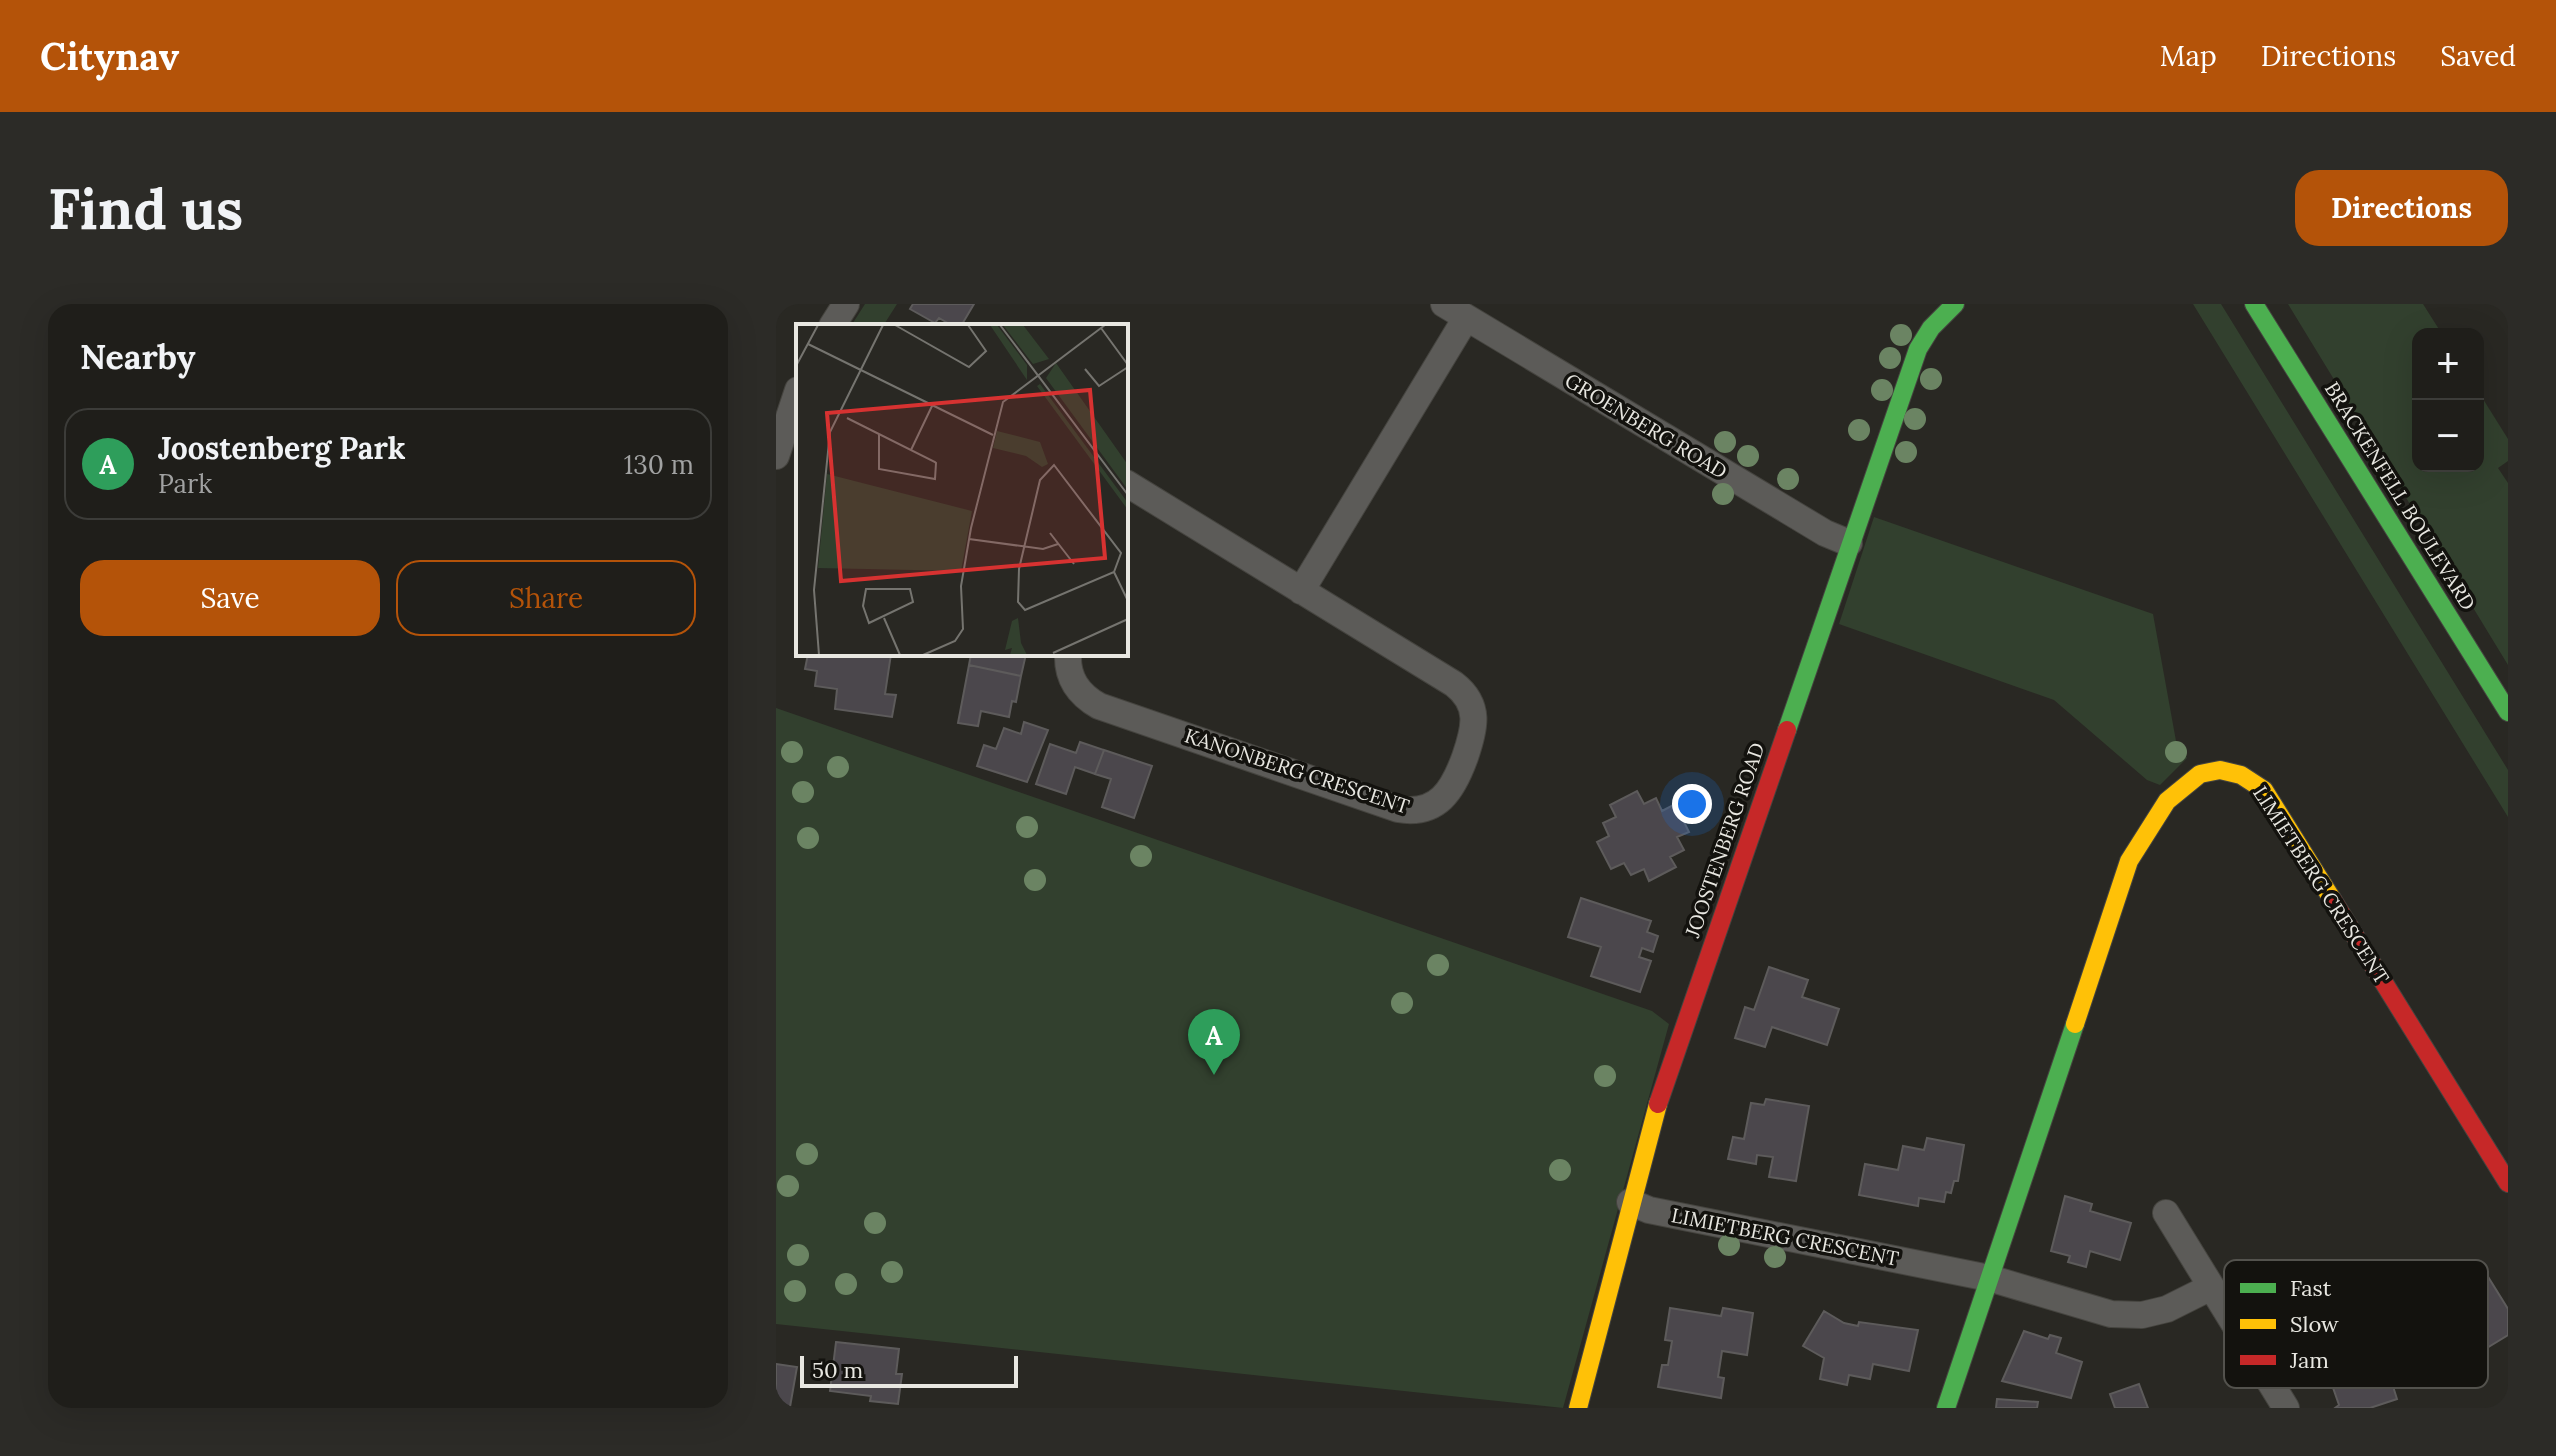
<!DOCTYPE html>
<html lang="en">
<head>
<meta charset="utf-8">
<style>
	body { margin:0; font-family:Lora,serif; background:#2c2b27; color:#f1f3f6 }
	.controls { position:absolute; right:24px; top:24px; display:grid; overflow:hidden; border-radius:16px; box-shadow:0 8px 32px #0002 }
	.controls button { width:72px; height:72px; display:grid; place-items:center; padding:0; border:0; border-bottom:2px solid #3c3c39; background:#1f1e1a; color:#f1f3f6; font:40px sans-serif }
	.scale { position:absolute; left:24px; bottom:20px; width:218px; box-sizing:border-box; padding-left:8px; border:4px solid #e8e7e1; border-top:0; font-size:22px; line-height:28px; white-space:nowrap; color:#e8e7e1; -webkit-text-stroke:6px #13120e; paint-order:stroke }
	.you { position:absolute; left:916px; top:500px; width:28px; height:28px; margin:-20px; border:6px solid #fff; border-radius:50%; background:#1a73e8; box-shadow:0 0 0 12px #1a73e833 }
	.badge { display:grid; place-items:center; width:52px; height:52px; border-radius:50%; background:#b45309; color:#fff; font-size:26px; font-weight:700 }
	.pin { position:absolute; translate:-50% -66px; filter:drop-shadow(0 2px 4px #0008) }
	.pin::after { content:''; position:absolute; top:42px; width:28px; height:24px; background:inherit; clip-path:polygon(0 0,100% 0,50% 100%) }
	.list { margin:0; padding:0; list-style:none }
	h2 { display:flex; justify-content:space-between; align-items:center; height:104px; margin:0; padding:0 32px; font-size:34px }
	h2 small { font-size:26px; font-weight:400; color:#a1a2a2 }
	.list li { display:grid; grid-template-columns:52px 1fr auto; gap:24px; align-items:center; box-sizing:border-box; height:112px; margin:0 16px 16px; padding:0 16px; border:2px solid #3c3c39; border-radius:24px }
	.list b { display:block; font-size:30px; white-space:nowrap }
	.list p { margin:0; font-size:26px; white-space:nowrap; color:#a1a2a2 }
	.list em { font-size:26px; font-style:normal; color:#a1a2a2 }
	.actions { display:flex; gap:16px; padding:24px 32px }
	.actions a { flex:1; padding:18px 0; border:2px solid #b45309; border-radius:24px; text-align:center; font-size:28px; color:#b45309 }
	.actions .main { background:#b45309; color:#fff }
	.map { position:relative; flex:none; width:1732px; height:1104px; overflow:hidden; border-radius:24px }
	header { display:flex; align-items:center; gap:48px; box-sizing:border-box; height:112px; padding:0 40px; background:#b45309; color:#fff }
	header strong { font-size:38px }
	nav { display:flex; gap:44px; margin-inline-start:auto; font-size:28px }
	.intro { display:flex; align-items:center; justify-content:space-between; box-sizing:border-box; height:192px; padding:0 48px }
	h1 { margin:0; font-size:56px }
	.button { padding:20px 36px; border-radius:24px; background:#b45309; color:#fff; font-size:28px; font-weight:700 }
	main { display:flex; gap:48px; padding:0 48px }
	aside { flex:1; background:#1f1e1a; border-radius:24px; box-shadow:0 8px 32px #0002 }
	.map>svg:first-child { display:block }
	.green { fill:#32402e }
	.building { fill:#4b474c; stroke:#5d5b5b; stroke-width:2 }
	.lines { fill:none; stroke-linecap:round; stroke-linejoin:round }
	.street-casing { stroke:#45443f; stroke-width:28 }
	.fast-casing { stroke:#45443f; stroke-width:20 }
	.slow-casing { stroke:#45443f; stroke-width:20 }
	.jam-casing { stroke:#45443f; stroke-width:20 }
	.street { stroke:#5c5b58; stroke-width:26 }
	.fast { stroke:#4caf50; stroke-width:18 }
	.slow { stroke:#ffc107; stroke-width:18 }
	.jam { stroke:#c62828; stroke-width:18 }
	.tree { fill:#6b8463 }
	.labels { text-anchor:middle; stroke-width:7; stroke-linejoin:round; paint-order:stroke }
	.street-label { font-size:20px; fill:#e8e7e1; stroke:#13120e }
	.inset-road { fill:none; stroke:#75746f; stroke-width:2 }
	.view { fill:#d73231; fill-opacity:0.15; stroke:#d73231; stroke-width:4 }
	.inset-edge { fill:none; stroke:#e8e7e1; stroke-width:4 }
	.key { fill:#13120e; stroke:#53524d; stroke-width:2 }
	.key-label { font-size:22px; fill:#e8e7e1 }
</style>
</head>
<body>
<header>
<strong>Citynav</strong>
<nav><a>Map</a><a>Directions</a><a>Saved</a></nav>
</header>
<div class="intro"><h1>Find us</h1><a class="button">Directions</a></div>
<main>
<aside>
<h2>Nearby<small></small></h2>
<ul class="list">
<li><span class="badge" style="background:#2e9e5b">A</span><div><b>Joostenberg Park</b><p>Park</p></div><em>130 m</em></li>
</ul>
<div class="actions"><a class="main">Save</a><a>Share</a></div>
</aside>
<div class="map">
<svg width="1732" height="1104" viewBox="0 0 1732 1104">
	<rect width="100%" height="100%" fill="#292823"/>
	<path class="green" d="M 89,0 L 121,0 L 107,22 L 75,22 Z
		M 1417,0 L 1445,0 L 1732,466 L 1732,513 Z
		M 1512,0 L 1647,0 L 1666,30 L 1642,30 L 1642,162 L 1702,162 L 1702,87 L 1732,135 L 1732,157 L 1722,164 L 1732,179 L 1732,361 Z
		M 1098,213 L 1377,310 L 1400,437 L 1411,454 L 1384,481 L 1371,476 L 1278,396 L 1063,320 Z
		M 0,404 L 876,707 L 893,720 L 787,1104 L 0,1020 Z"/>
	<path class="building" d="M 137,0 L 198,0 L 185,22 L 177,22 L 163,14 L 159,19 L 134,5 Z
		M 32,350 L 115,350 L 109,390 L 120,391 L 116,413 L 59,405 L 61,385 L 39,382 L 41,367 L 29,365 Z
		M 195,350 L 250,350 L 245,372 L 193,361 Z
		M 193,361 L 245,372 L 240,398 L 236,397 L 233,413 L 205,407 L 202,422 L 182,419 Z
		M 248,418 L 272,426 L 251,478 L 201,462 L 208,441 L 220,445 L 228,424 L 245,430 Z
		M 304,438 L 328,446 L 319,470 L 299,463 L 290,490 L 260,480 L 274,440 L 300,449 Z
		M 328,446 L 376,462 L 358,514 L 326,503 L 335,475 L 319,470 Z
		M 861,487 L 868,500 L 880,494 L 886,507 L 899,500 L 913,528 L 901,533 L 908,546 L 894,553 L 900,563 L 873,577 L 868,565 L 855,571 L 848,559 L 835,565 L 821,538 L 833,532 L 827,519 L 840,513 L 834,501 Z
		M 805,594 L 875,617 L 871,628 L 882,632 L 877,648 L 866,644 L 863,653 L 875,657 L 864,688 L 815,672 L 825,643 L 792,633 Z
		M 993,663 L 1032,676 L 1026,693 L 1063,705 L 1051,741 L 996,723 L 989,743 L 959,734 L 969,703 L 978,706 Z
		M 990,795 L 1033,802 L 1020,877 L 993,873 L 997,853 L 981,851 L 980,860 L 952,855 L 957,833 L 968,835 L 975,799 L 988,801 Z
		M 1151,834 L 1188,841 L 1182,877 L 1178,877 L 1175,889 L 1170,888 L 1168,898 L 1143,894 L 1142,902 L 1083,891 L 1089,860 L 1122,866 L 1127,842 L 1148,846 Z
		M 1289,892 L 1316,900 L 1314,907 L 1355,919 L 1344,956 L 1314,947 L 1310,963 L 1292,958 L 1294,952 L 1275,947 Z
		M 1706,963 L 1732,1005 L 1732,1031 L 1688,1058 L 1670,1029 L 1691,1016 L 1671,985 Z
		M 894,1004 L 945,1012 L 947,1004 L 977,1009 L 971,1051 L 946,1047 L 942,1073 L 948,1074 L 945,1094 L 882,1083 L 886,1061 L 892,1061 L 896,1037 L 889,1036 Z
		M 1048,1007 L 1068,1019 L 1082,1022 L 1083,1018 L 1142,1026 L 1133,1067 L 1097,1060 L 1094,1075 L 1073,1071 L 1071,1081 L 1044,1075 L 1048,1054 L 1027,1042 Z
		M 1248,1027 L 1272,1035 L 1274,1031 L 1285,1034 L 1280,1049 L 1306,1058 L 1295,1094 L 1226,1077 Z
		M 60,1038 L 123,1045 L 120,1070 L 126,1070 L 122,1100 L 94,1097 L 95,1092 L 54,1087 Z
		M 0,1060 L 21,1063 L 14,1103 L 0,1101 Z
		M 1610,1060 L 1621,1095 L 1594,1104 L 1559,1104 L 1563,1101 L 1555,1078 Z
		M 1363,1080 L 1372,1104 L 1339,1104 L 1334,1090 Z
		M 1221,1095 L 1262,1098 L 1261,1104 L 1220,1104 Z"/>
	<g class="lines">
		<defs>
			<path id="street" d="M 668,0 L 1049,229 L 1073,239
				M 56,22 L 70,0
				M 0,152 L 22,86
				M 525,287 L 690,14
				M 292,350 C 291,374 302,390 323,402 L 622,505 C 662,512 677,486 689,453 C 699,424 705,401 678,380 L 350,179
				M 854,898 L 873,906 L 1213,974 L 1335,1010 L 1366,1011 L 1391,1005 L 1435,983
				M 1390,909 L 1510,1104"/>
			<path id="fast" d="M 1478,0 L 1732,408
				M 1011,426 L 1142,45 L 1155,24 L 1179,0
				M 1170,1104 L 1299,720"/>
			<path id="slow" d="M 1299,720 L 1353,557 L 1391,497 L 1424,470 L 1444,466 L 1465,471 L 1488,486 L 1556,595
				M 802,1104 L 882,800"/>
			<path id="jam" d="M 1556,595 L 1732,879
				M 882,800 L 1011,426"/>
		</defs>
		<use href="#street" class="street-casing"/>
		<use href="#fast" class="fast-casing"/>
		<use href="#slow" class="slow-casing"/>
		<use href="#jam" class="jam-casing"/>
		<use href="#street" class="street"/>
		<use href="#fast" class="fast"/>
		<use href="#slow" class="slow"/>
		<use href="#jam" class="jam"/>
	</g>
	<g class="tree">
		<circle cx="1125" cy="31" r="11"/>
		<circle cx="1114" cy="54" r="11"/>
		<circle cx="1155" cy="75" r="11"/>
		<circle cx="1106" cy="86" r="11"/>
		<circle cx="1139" cy="115" r="11"/>
		<circle cx="1083" cy="126" r="11"/>
		<circle cx="949" cy="138" r="11"/>
		<circle cx="1130" cy="148" r="11"/>
		<circle cx="972" cy="152" r="11"/>
		<circle cx="1012" cy="175" r="11"/>
		<circle cx="947" cy="190" r="11"/>
		<circle cx="16" cy="448" r="11"/>
		<circle cx="1400" cy="448" r="11"/>
		<circle cx="62" cy="463" r="11"/>
		<circle cx="27" cy="488" r="11"/>
		<circle cx="251" cy="523" r="11"/>
		<circle cx="32" cy="534" r="11"/>
		<circle cx="365" cy="552" r="11"/>
		<circle cx="259" cy="576" r="11"/>
		<circle cx="662" cy="661" r="11"/>
		<circle cx="626" cy="699" r="11"/>
		<circle cx="829" cy="772" r="11"/>
		<circle cx="31" cy="850" r="11"/>
		<circle cx="784" cy="866" r="11"/>
		<circle cx="12" cy="882" r="11"/>
		<circle cx="99" cy="919" r="11"/>
		<circle cx="953" cy="941" r="11"/>
		<circle cx="22" cy="951" r="11"/>
		<circle cx="999" cy="953" r="11"/>
		<circle cx="116" cy="968" r="11"/>
		<circle cx="70" cy="980" r="11"/>
		<circle cx="19" cy="987" r="11"/>
	</g>
	<g class="labels">
		<g class="street-label">
			<text transform="translate(870 122) rotate(31)" y="7">GROENBERG ROAD</text>
			<text transform="translate(1624 192) rotate(58)" y="7">BRACKENFELL BOULEVARD</text>
			<text transform="translate(521 467) rotate(18)" y="7">KANONBERG CRESCENT</text>
			<text transform="translate(949 536) rotate(-71)" y="7">JOOSTENBERG ROAD</text>
			<text transform="translate(1545 581) rotate(57)" y="7">LIMIETBERG CRESCENT</text>
			<text transform="translate(1009 933) rotate(11)" y="7">LIMIETBERG CRESCENT</text>
		</g>
	</g>
	<g transform="translate(20 20)">
		<rect width="332" height="332" fill="#292823"/>
		<path d="M 194,1 L 201,1 L 231,41 L 231,56 ZM 207,1 L 227,1 L 253,35 L 237,40 ZM 260,39 L 332,141 L 332,166 L 250,54 ZM 244,60 L 332,179 L 332,186 L 241,62 ZM 201,107 L 244,118 L 252,140 L 246,143 L 230,132 L 197,124 ZM 31,150 L 176,187 L 165,247 L 22,244 ZM 222,294 L 225,319 L 231,331 L 214,331 L 216,324 L 209,326 L 216,297 Z" fill="#32402e"/>
		<path class="inset-road" d="M 99,1 L 173,43 L 190,27 L 172,1M 204,1 L 332,171M 305,4 L 332,41M 12,20 L 197,111M 0,42 L 22,1M 289,45 L 303,62 L 332,43M 51,94 L 139,138 L 140,139 L 139,155 L 83,145 L 83,110M 115,126 L 136,82M 258,141 L 325,229 L 318,248 L 229,286 L 222,278 L 223,245 L 244,156 ZM 254,209 L 278,240M 173,215 L 247,225 L 262,220M 318,248 L 332,277M 70,265 L 114,265 L 117,278 L 73,299 L 67,282 ZM 88,294 L 104,331M 257,329 L 332,295M 23,331 L 18,266 L 34,108 L 87,1M 127,331 L 159,317 L 167,305 L 165,262 L 175,204 L 207,78 L 309,1"/>
		<path class="view" d="M 294,66 L 309,234 L 45,257 L 31,89 Z"/>
		<rect width="332" height="332" class="inset-edge"/>
	</g>
	<rect x="1448" y="956" width="264" height="128" rx="12" class="key"/>
	<rect x="1464" y="979" width="36" height="10" fill="#4caf50"/>
	<rect x="1464" y="1015" width="36" height="10" fill="#ffc107"/>
	<rect x="1464" y="1051" width="36" height="10" fill="#c62828"/>
	<g class="key-label">
		<text x="1514" y="992">Fast</text>
		<text x="1514" y="1028">Slow</text>
		<text x="1514" y="1064">Jam</text>
	</g>
</svg>
<div class="controls">
<button>+</button>
<button>−</button>
</div>
<div class="scale">50 m</div>
<div class="you"></div>
<div class="pin badge" style="left:438px;top:771px;background:#2e9e5b">A</div>
</div>
</main>
</body>
</html>
